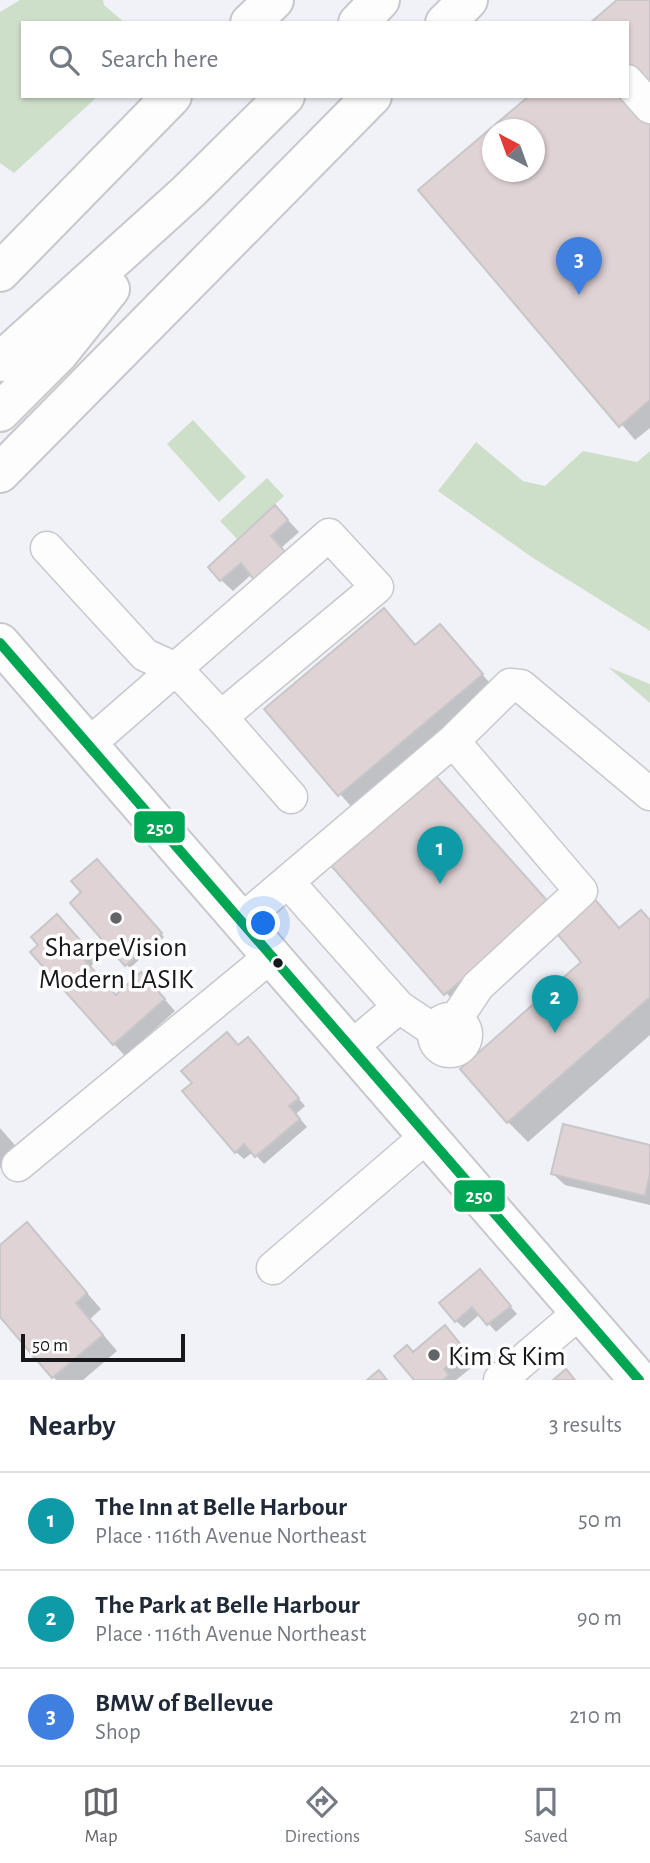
<!DOCTYPE html>
<html lang="en">
<head>
<meta charset="utf-8">
<style>
	body { margin:0; font-family:"Alegreya Sans",sans-serif; background:#f6f6f7; color:#1f2937 }
	.compass { position:absolute; left:482px; top:119px; width:63px; height:63px; border-radius:50%; background:#fff; box-shadow:0 2px 5px #0004; rotate:319deg }
	.scale { position:absolute; left:21px; bottom:18px; width:164px; box-sizing:border-box; padding-left:7px; border:4px solid #16181b; border-top:0; font-size:19px; line-height:24px; white-space:nowrap; color:#16181b; -webkit-text-stroke:5px #fff; paint-order:stroke }
	.you { position:absolute; left:264px; top:924px; width:24px; height:24px; margin:-18px; border:5px solid #fff; border-radius:50%; background:#1a73e8; box-shadow:0 0 0 10px #1a73e833 }
	.badge { display:grid; place-items:center; width:46px; height:46px; border-radius:50%; background:#626468; color:#fff; font-size:23px; font-weight:700 }
	.pin { position:absolute; translate:-50% -58px; filter:drop-shadow(0 2px 4px #0008) }
	.pin::after { content:''; position:absolute; top:37px; width:24px; height:21px; background:inherit; clip-path:polygon(0 0,100% 0,50% 100%) }
	.list { margin:0; padding:0; list-style:none }
	h2 { display:flex; justify-content:space-between; align-items:center; height:91px; margin:0; padding:0 28px; font-size:30px }
	h2 small { font-size:23px; font-weight:400; color:#747a83 }
	.list li { display:grid; grid-template-columns:46px 1fr auto; gap:21px; align-items:center; box-sizing:border-box; height:98px; padding:0 28px; border-top:2px solid #e0e1e3 }
	.list b { display:block; font-size:26px; white-space:nowrap }
	.list p { margin:0; font-size:23px; white-space:nowrap; color:#747a83 }
	.list em { font-size:23px; font-style:normal; color:#747a83 }
	.icon { flex:none; width:38px; height:38px; fill:none; stroke:currentColor; stroke-width:2; stroke-linecap:round; stroke-linejoin:round }
	.map { position:relative; flex:none; width:650px; height:1380px; overflow:hidden }
	.search { position:absolute; background:#fff; box-shadow:0 2px 5px #0004; left:21px; right:21px; top:21px; height:77px; display:flex; align-items:center; gap:18px; box-sizing:border-box; padding:0 24px; border-radius:0px; color:#747a83; font-size:26px }
	.sheet { height:385px; background:#fff }
	nav { display:flex; justify-content:space-around; align-items:center; box-sizing:border-box; height:98px; border-top:2px solid #e0e1e3; background:#fff; font-size:19px; color:#747a83 }
	nav a { display:grid; justify-items:center; gap:4px }
	nav .on { color:#626468 }
	.map>svg:first-child { display:block }
	.green { fill:#cedfc9 }
	.shadow { fill:#0003 }
	.building { fill:#e0d3d5; stroke:#c7c6c8; stroke-width:2; fill-rule:evenodd }
	.lines { fill:none; stroke-linecap:round; stroke-linejoin:round }
	.minor-casing { stroke:#c6c8cc; stroke-width:35 }
	.major-casing { stroke:#c6c8cc; stroke-width:42 }
	.highway-casing { stroke:#c6c8cc; stroke-width:42 }
	.minor { stroke:#fdfdfe; stroke-width:32 }
	.major { stroke:#fdfdfe; stroke-width:38 }
	.highway { stroke:#fdfdfe; stroke-width:38 }
	.bus-1-casing { stroke:#fff; stroke-width:16 }
	.bus-1 { stroke:#00a651; stroke-width:10 }
	.poi-dot { fill:#626468; stroke:#fff; stroke-width:2.5 }
	.bus-dot { fill:#16181b; stroke:#fff; stroke-width:2.5 }
	.labels { text-anchor:middle; stroke-width:7; stroke-linejoin:round; paint-order:stroke }
	.poi-label { font-size:28px; fill:#16181b; stroke:#fff }
	.line-badge { stroke:#fff; stroke-width:2.5 }
	.badge-label { font-size:19px; text-anchor:middle; font-weight:bold; fill:#fff }
</style>
</head>
<body>
<div class="map">
<svg width="650" height="1380" viewBox="0 0 650 1380">
	<rect width="100%" height="100%" fill="#f0f2f7"/>
	<path class="green" d="M 20,0 L 103,0 L 104,5 L 125,23 L 23,23 L 23,96 L 98,96 L 14,173 L 0,163 L 0,12 Z
		M 193,420 L 246,477 L 219,502 L 167,444 Z
		M 476,442 L 523,481 L 545,486 L 583,451 L 637,462 L 650,451 L 650,631 L 533,558 L 438,491 Z
		M 267,478 L 284,496 L 237,539 L 220,521 Z
		M 608,667 L 650,684 L 650,703 Z"/>
	<path class="shadow" d="M 620,0 L 650,0 L 650,428 L 635,440 L 421,190 L 492,130 L 492,172 L 534,172 L 627,96 L 627,23 Z
		M 287,519 L 299,532 L 233,591 L 221,580 Z
		M 384,610 L 417,646 L 440,626 L 496,690 L 354,810 L 266,709 Z
		M 97,861 L 164,937 L 130,968 L 72,903 L 84,892 Z
		M 331,863 L 561,917 L 457,1005 Z
		M 592,899 L 621,929 L 650,921 L 650,1035 L 528,1142 L 508,1122 L 583,962 Z
		M 68,928 L 97,960 L 90,967 L 116,997 L 153,986 L 175,1011 L 125,1056 L 114,1044 Z
		M 239,1047 L 255,1047 L 305,1106 L 296,1114 L 307,1127 L 264,1164 L 253,1152 L 244,1159 L 236,1152 Z
		M 0,1128 L 20,1151 L 0,1168 Z
		M 650,1146 L 650,1205 L 565,1185 L 553,1174 Z
		M 27,1224 L 101,1309 L 90,1319 L 117,1351 L 83,1380 L 56,1380 L 0,1314 L 0,1247 Z
		M 487,1279 L 517,1314 L 496,1332 L 480,1314 L 464,1328 L 456,1321 Z
		M 456,1339 L 476,1364 L 456,1380 L 417,1380 L 397,1356 Z"/>
	<path class="building" d="M 617,0 L 650,0 L 650,400 L 619,427 L 418,190 L 529,96 L 627,96 L 627,23 L 590,23 ZM 492,130 L 534,130 L 534,172 L 492,172 Z
		M 275,505 L 288,520 L 271,536 L 287,554 L 255,581 L 241,563 L 220,581 L 208,567 Z
		M 384,608 L 415,645 L 440,624 L 483,674 L 338,796 L 264,709 Z
		M 435,775 L 551,905 L 444,995 L 329,863 Z
		M 97,859 L 162,933 L 125,966 L 70,903 L 81,892 L 71,881 Z
		M 592,896 L 619,928 L 641,910 L 650,920 L 650,997 L 507,1123 L 460,1069 L 581,962 L 554,930 Z
		M 57,914 L 87,948 L 80,955 L 116,995 L 141,972 L 165,999 L 113,1045 L 30,952 L 38,945 L 31,937 Z
		M 227,1032 L 238,1045 L 248,1037 L 299,1098 L 289,1106 L 300,1119 L 255,1157 L 244,1144 L 235,1153 L 182,1091 L 192,1083 L 181,1071 Z
		M 563,1124 L 650,1145 L 650,1173 L 645,1196 L 551,1174 Z
		M 27,1222 L 87,1293 L 76,1303 L 103,1335 L 52,1378 L 0,1317 L 0,1245 Z
		M 480,1269 L 511,1306 L 487,1325 L 472,1307 L 455,1322 L 439,1303 Z
		M 445,1325 L 466,1351 L 444,1369 L 449,1375 L 443,1380 L 414,1380 L 394,1356 L 407,1345 L 413,1352 Z
		M 566,1369 L 575,1380 L 553,1380 Z
		M 379,1370 L 387,1380 L 367,1380 Z"/>
	<g class="lines">
		<defs>
			<path id="minor" d="M 627,81 L 650,107
				M 47,548 L 145,655 L 176,669 L 221,717
				M 453,741 L 581,891 L 478,986 L 456,1019
				M 88,745 L 329,535 L 377,587 L 221,717 L 291,797
				M 288,882 L 399,1007 L 435,1031
				M 241,921 L 453,741 L 510,685 L 521,686 L 650,794
				M434 1035a16 16 0 1 1 32 0a16 16 0 1 1-32 0Z
				M 350,1048 L 399,1007
				M 18,1165 L 271,956
				M 273,1268 L 427,1136
				M 500,1380 L 580,1312"/>
			<path id="major" d="M 0,643 L 639,1380"/>
			<path id="highway" d="M 250,23 L 274,0
				M 358,23 L 380,0
				M 445,23 L 468,0
				M 0,272 L 172,96
				M 0,362 L 188,192 L 285,96
				M 0,412 L 59,353 L 110,289
				M 0,473 L 372,96"/>
		</defs>
		<use href="#minor" class="minor-casing"/>
		<use href="#major" class="major-casing"/>
		<use href="#highway" class="highway-casing"/>
		<use href="#minor" class="minor"/>
		<use href="#major" class="major"/>
		<use href="#highway" class="highway"/>
		<defs>
			<path id="bus-1" d="M 0,643 L 639,1380"/>
		</defs>
		<use href="#bus-1" class="bus-1-casing"/>
		<use href="#bus-1" class="bus-1"/>
	</g>
	<g class="poi-dot">
		<circle cx="116" cy="918" r="7"/>
		<circle cx="434" cy="1355" r="7"/>
	</g>
	<circle class="bus-dot" cx="278" cy="963" r="6"/>
	<g class="labels">
		<g class="poi-label">
			<text x="116" y="956">SharpeVision<tspan x="116" dy="32">Modern LASIK</tspan></text>
			<text x="448" y="1365" text-anchor="start">Kim &amp; Kim</text>
		</g>
	</g>
	<g class="line-badge">
		<rect x="133" y="810" width="53" height="34" rx="7" fill="#00a651"/>
		<rect x="453" y="1179" width="53" height="34" rx="7" fill="#00a651"/>
	</g>
	<g class="badge-label">
		<text x="160" y="834">250</text>
		<text x="479" y="1202">250</text>
	</g>
</svg>
<svg class="compass" viewBox="-18 -18 36 36"><path d="M0-13l5 13h-10z" fill="#e53935"/><path d="M0 13l5-13h-10z" fill="#747a83"/></svg>
<div class="scale">50 m</div>
<div class="you"></div>
<div class="pin badge" style="left:440px;top:884px;background:#0f9aa8">1</div>
<div class="pin badge" style="left:555px;top:1033px;background:#0f9aa8">2</div>
<div class="pin badge" style="left:579px;top:295px;background:#3f7fe0">3</div>
<div class="search"><svg class="icon" aria-label="search" viewBox="0 0 24 24"><circle cx="10" cy="10" r="6"/><path d="M15 15l6 6"/></svg>Search here</div>
</div>
<section class="sheet">
<h2>Nearby<small>3 results</small></h2>
<ul class="list">
<li><span class="badge" style="background:#0f9aa8">1</span><div><b>The Inn at Belle Harbour</b><p>Place · 116th Avenue Northeast</p></div><em>50 m</em></li>
<li><span class="badge" style="background:#0f9aa8">2</span><div><b>The Park at Belle Harbour</b><p>Place · 116th Avenue Northeast</p></div><em>90 m</em></li>
<li><span class="badge" style="background:#3f7fe0">3</span><div><b>BMW of Bellevue</b><p>Shop</p></div><em>210 m</em></li>
</ul>
</section>
<nav>
<a class="on"><svg class="icon" aria-label="map" viewBox="0 0 24 24"><path d="M3 6l6-2 6 2 6-2v14l-6 2-6-2-6 2zM9 4v14M15 6v14"/></svg>Map</a>
<a><svg class="icon" aria-label="directions" viewBox="0 0 24 24"><path d="M12 3l9 9-9 9-9-9zM9 14v-3h6M13 9l2 2-2 2"/></svg>Directions</a>
<a><svg class="icon" aria-label="saved" viewBox="0 0 24 24"><path d="M7 4h10v16l-5-4-5 4z"/></svg>Saved</a>
</nav>
</body>
</html>
